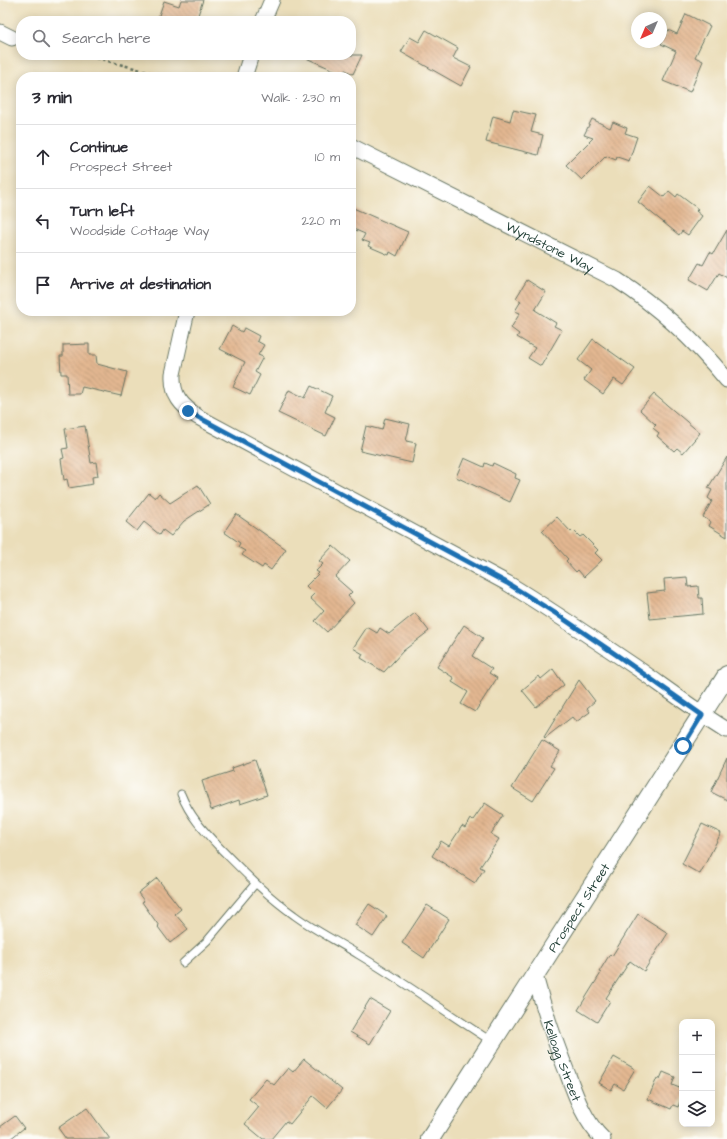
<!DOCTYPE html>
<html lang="en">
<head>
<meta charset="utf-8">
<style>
	body { margin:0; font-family:"Architects Daughter",sans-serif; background:#f2f2f3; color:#2b2b33 }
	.controls { position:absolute; right:12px; bottom:12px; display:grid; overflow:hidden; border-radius:8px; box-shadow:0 2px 10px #0003 }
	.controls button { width:36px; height:36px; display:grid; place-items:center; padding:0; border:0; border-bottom:1px solid #e1e1e2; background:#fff; color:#2b2b33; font:20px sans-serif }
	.compass { position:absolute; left:631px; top:12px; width:36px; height:36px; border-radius:50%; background:#fff; box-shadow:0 2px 10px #0003; rotate:224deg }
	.stop { position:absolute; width:12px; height:12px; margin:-9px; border:3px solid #1f6fb2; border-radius:50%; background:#fff }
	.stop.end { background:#1f6fb2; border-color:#fff; box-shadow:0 1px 4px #0008 }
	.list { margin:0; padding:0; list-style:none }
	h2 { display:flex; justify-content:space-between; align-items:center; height:52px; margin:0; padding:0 16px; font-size:17px }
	h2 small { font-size:13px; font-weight:400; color:#7c7c81 }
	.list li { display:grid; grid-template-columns:26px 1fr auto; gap:12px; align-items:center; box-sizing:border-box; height:64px; padding:0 16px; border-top:1px solid #e1e1e2 }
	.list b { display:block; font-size:15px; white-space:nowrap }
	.list p { margin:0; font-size:13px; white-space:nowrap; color:#7c7c81 }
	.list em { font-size:13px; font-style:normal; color:#7c7c81 }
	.icon { flex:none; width:22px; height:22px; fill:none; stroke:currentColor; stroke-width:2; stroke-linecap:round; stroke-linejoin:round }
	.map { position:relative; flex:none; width:727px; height:1139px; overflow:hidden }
	.search { position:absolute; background:#fff; box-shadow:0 2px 10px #0003; left:16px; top:16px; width:340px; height:44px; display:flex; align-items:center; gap:10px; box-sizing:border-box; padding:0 14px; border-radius:16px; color:#7c7c81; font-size:15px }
	.panel { position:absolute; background:#fff; box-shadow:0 2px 10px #0003; left:16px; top:72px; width:340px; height:244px; border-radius:16px }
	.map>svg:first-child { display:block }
	.building { fill:url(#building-back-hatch) }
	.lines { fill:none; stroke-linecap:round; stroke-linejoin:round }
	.service-casing { stroke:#667563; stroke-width:9 }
	.minor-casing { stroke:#667563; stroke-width:17 }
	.tertiary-casing { stroke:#667563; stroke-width:20 }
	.path { stroke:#667563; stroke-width:2.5; stroke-dasharray:3 3; stroke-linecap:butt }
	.service { stroke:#fff; stroke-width:7 }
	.minor { stroke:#fff; stroke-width:15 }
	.tertiary { stroke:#fff; stroke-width:18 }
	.route { stroke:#1f6fb2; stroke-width:5 }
	.labels { text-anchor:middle; stroke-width:3; stroke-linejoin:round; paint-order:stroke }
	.street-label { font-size:13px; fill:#1f3d34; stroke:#fdfcf7 }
</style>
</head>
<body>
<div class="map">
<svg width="727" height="1139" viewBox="0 0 727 1139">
	<defs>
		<pattern id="building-back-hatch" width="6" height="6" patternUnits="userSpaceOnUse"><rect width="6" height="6" fill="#e3b791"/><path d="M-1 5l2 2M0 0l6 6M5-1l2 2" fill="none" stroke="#b79677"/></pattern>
	</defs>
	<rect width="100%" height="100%" fill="#fdfcf7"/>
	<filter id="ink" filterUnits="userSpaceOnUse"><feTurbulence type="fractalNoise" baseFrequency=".025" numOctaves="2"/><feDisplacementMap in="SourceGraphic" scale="8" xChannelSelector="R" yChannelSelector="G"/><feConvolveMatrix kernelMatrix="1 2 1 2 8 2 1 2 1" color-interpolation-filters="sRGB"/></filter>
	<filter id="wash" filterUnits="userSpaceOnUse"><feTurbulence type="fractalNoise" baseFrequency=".012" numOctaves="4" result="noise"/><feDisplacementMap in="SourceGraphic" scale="16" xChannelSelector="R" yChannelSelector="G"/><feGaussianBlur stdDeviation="0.9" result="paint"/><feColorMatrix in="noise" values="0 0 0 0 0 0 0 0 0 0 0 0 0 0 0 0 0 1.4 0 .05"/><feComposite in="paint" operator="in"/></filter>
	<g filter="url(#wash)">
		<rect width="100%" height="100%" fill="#ebdeba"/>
		<g id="blocks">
			<path class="building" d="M 181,0 L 203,0 L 196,21 L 157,21 L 164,1 L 179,6 Z
				M 686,14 L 710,26 L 695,57 L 703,61 L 690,92 L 663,81 L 676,51 L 661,44 L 668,30 L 677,34 Z
				M 426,30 L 458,48 L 453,58 L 471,67 L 461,86 L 401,52 L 410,37 L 419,42 Z
				M 299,55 L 362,55 L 353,74 L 345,70 L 343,74 Z
				M 513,110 L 536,115 L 531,132 L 543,135 L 538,155 L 486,142 L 493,116 L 510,121 Z
				M 592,119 L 610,128 L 613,122 L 627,128 L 625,133 L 637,137 L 629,161 L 617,157 L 616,160 L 606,156 L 582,180 L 566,165 L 593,138 L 584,135 Z
				M 650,186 L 664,197 L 669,191 L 676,197 L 678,194 L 698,209 L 696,211 L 702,216 L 688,235 L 682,231 L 679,235 L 638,202 Z
				M 351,207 L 408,232 L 397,256 L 390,252 L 389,255 L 368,246 L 370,243 L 362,240 L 365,234 L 351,228 Z
				M 727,230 L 727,278 L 719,273 L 708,291 L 689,280 L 699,263 L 703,265 L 710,252 L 713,254 Z
				M 527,280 L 546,292 L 535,310 L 556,323 L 554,326 L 562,330 L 541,366 L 528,358 L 535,348 L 517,337 L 519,334 L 511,328 L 520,313 L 515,311 L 521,301 L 516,298 Z
				M 232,326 L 242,332 L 244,328 L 259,336 L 257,341 L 264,345 L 258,355 L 263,357 L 255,372 L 260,375 L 250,395 L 233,387 L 245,362 L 220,349 Z
				M 593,339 L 635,369 L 623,385 L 614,379 L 603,394 L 584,380 L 591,370 L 578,360 Z
				M 89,344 L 89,355 L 96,355 L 97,364 L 127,372 L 121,396 L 82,387 L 80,394 L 68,394 L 67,374 L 61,374 L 60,356 L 63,356 L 63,345 Z
				M 311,386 L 332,396 L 325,412 L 335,417 L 326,436 L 278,413 L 289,390 L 305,398 Z
				M 654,394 L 700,433 L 683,453 L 677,448 L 674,451 L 657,436 L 659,433 L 653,428 L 656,425 L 640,410 Z
				M 385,418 L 410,424 L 406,441 L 416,443 L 412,463 L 360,451 L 366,426 L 382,430 Z
				M 85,426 L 91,463 L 96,462 L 98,476 L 92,477 L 93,484 L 69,488 L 67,479 L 64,480 L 61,459 L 64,458 L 62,449 L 68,448 L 65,429 Z
				M 727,457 L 727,537 L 709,526 L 711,522 L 703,517 L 712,501 L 708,498 L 712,490 L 708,488 Z
				M 464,458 L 484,467 L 485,463 L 492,466 L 493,463 L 516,474 L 515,478 L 520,480 L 510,502 L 456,477 Z
				M 198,485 L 210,504 L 184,521 L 171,536 L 163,530 L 160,535 L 144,522 L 137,531 L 126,522 L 149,493 L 155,498 L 159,493 L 170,503 Z
				M 236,514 L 286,549 L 271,570 L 264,565 L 262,568 L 242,555 L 245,551 L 238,547 L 240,543 L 224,532 Z
				M 557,517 L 571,532 L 573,530 L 580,537 L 583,535 L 598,550 L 595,553 L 602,560 L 584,577 L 578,570 L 576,572 L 566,561 L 568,559 L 542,531 Z
				M 333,546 L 350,561 L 335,577 L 352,592 L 348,596 L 354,603 L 327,632 L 315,621 L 324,611 L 310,598 L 314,594 L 306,586 L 319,573 L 316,571 L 323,564 L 319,561 Z
				M 687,577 L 688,587 L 698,586 L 699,598 L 702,598 L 703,614 L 650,619 L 647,593 L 665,591 L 664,579 Z
				M 415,613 L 429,631 L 403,651 L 384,672 L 361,658 L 363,654 L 353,648 L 367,627 L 377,633 L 380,628 L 389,634 Z
				M 464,625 L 483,638 L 472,656 L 492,669 L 489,673 L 497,678 L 475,712 L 461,704 L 468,692 L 452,682 L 454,678 L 437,667 Z
				M 553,669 L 564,685 L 536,707 L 522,690 L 539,676 L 541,679 Z
				M 579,680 L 595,701 L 587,708 L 590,712 L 576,722 L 572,717 L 545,738 L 544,737 Z
				M 542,740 L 560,751 L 550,766 L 554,768 L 533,801 L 512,788 Z
				M 727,758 L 727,800 L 711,792 Z
				M 255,760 L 267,795 L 240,804 L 239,800 L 211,810 L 202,781 L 233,771 L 232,768 Z
				M 485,803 L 503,815 L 491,834 L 499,839 L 480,867 L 484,869 L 475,883 L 432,856 L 441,841 L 449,846 L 462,826 L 465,828 L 470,819 L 473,820 Z
				M 702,824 L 721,833 L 700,874 L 682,864 Z
				M 157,878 L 181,909 L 175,914 L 188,929 L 170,943 L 158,927 L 159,926 L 142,902 L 144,901 L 138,893 Z
				M 369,904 L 387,916 L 373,937 L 355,925 Z
				M 427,905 L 449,919 L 424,958 L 402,943 Z
				M 638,914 L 668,933 L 644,971 L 630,961 L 606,998 L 610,1001 L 597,1022 L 578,1010 L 601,973 L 599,972 L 610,954 L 612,956 Z
				M 370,999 L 390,1011 L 370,1044 L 350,1032 Z
				M 614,1057 L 635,1069 L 623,1089 L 615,1084 L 611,1090 L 599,1083 Z
				M 304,1059 L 342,1090 L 327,1108 L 313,1096 L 290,1124 L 286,1121 L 271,1139 L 263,1139 L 245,1124 L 259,1107 L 249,1099 L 266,1079 L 274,1085 L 288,1068 L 293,1072 Z
				M 663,1072 L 675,1077 L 672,1085 L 682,1089 L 682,1097 L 678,1107 L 673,1105 L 671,1109 L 648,1099 L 657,1078 L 660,1079 Z
				M 87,1108 L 110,1139 L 66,1139 L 58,1128 Z
				M 15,1116 L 24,1128 L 10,1139 L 0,1139 L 0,1127 Z"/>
		</g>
	</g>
	<g filter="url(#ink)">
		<use href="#blocks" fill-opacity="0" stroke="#667563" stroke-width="1"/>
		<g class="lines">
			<defs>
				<path id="service" d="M 181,794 C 190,817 205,832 222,850 C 245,873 267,896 294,915 C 314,930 337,941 359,955 C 404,982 447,1013 491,1041
					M 183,963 L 207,941 L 255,884"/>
				<g id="minor">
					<path d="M 263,21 L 272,0"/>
					<path d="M 0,32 L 12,38"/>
					<path d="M 244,77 L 251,55"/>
					<path id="s1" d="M 351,146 L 617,280 C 659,307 695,341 727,380"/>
					<path d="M 187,311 L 173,374 C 172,396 181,405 198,417 L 507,583 C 551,610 594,639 637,668 C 667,689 696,711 727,730"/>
					<path id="s2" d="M 535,976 C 544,1010 555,1042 568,1075 C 576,1097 585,1122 603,1139"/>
				</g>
				<g id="tertiary">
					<path id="s3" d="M 430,1139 L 727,675"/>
				</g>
			</defs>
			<use href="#service" class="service-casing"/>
			<use href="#minor" class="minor-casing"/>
			<use href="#tertiary" class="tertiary-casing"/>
			<path class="path" d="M 85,55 L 168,77"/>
			<use href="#service" class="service"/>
			<use href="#minor" class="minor"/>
			<use href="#tertiary" class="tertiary"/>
		</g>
	</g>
	<g class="lines" filter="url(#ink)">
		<path class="route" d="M 188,411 L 198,417 L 507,583 L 555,613 L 621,658 L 702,715 L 683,746"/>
	</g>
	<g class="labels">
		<g class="street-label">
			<text dy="5" stroke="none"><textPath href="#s1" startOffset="223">Wyndstone Way</textPath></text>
			<text dy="5" stroke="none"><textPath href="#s3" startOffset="275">Prospect Street</textPath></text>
			<text dy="5" stroke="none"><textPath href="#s2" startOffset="89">Kellogg Street</textPath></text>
		</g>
	</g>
</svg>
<div class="controls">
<button>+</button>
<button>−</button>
<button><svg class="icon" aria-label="layers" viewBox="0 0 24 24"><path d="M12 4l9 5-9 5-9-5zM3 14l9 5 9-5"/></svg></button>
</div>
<svg class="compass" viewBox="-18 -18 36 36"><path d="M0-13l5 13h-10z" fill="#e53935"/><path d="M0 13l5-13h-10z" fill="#7c7c81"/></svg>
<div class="stop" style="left:683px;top:746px"></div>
<div class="stop end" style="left:188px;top:411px"></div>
<div class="search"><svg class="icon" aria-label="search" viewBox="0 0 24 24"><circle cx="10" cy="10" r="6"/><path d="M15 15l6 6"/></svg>Search here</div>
<section class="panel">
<h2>3 min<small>Walk · 230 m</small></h2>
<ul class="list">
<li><svg class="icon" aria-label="ahead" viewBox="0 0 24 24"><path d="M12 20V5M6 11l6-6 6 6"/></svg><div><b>Continue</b><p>Prospect Street</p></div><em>10 m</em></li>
<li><svg class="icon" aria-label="left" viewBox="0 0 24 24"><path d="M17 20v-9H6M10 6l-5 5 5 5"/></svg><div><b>Turn left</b><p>Woodside Cottage Way</p></div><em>220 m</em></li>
<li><svg class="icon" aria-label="arrive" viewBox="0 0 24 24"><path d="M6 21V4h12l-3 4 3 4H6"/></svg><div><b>Arrive at destination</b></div></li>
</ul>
</section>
</div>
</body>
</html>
